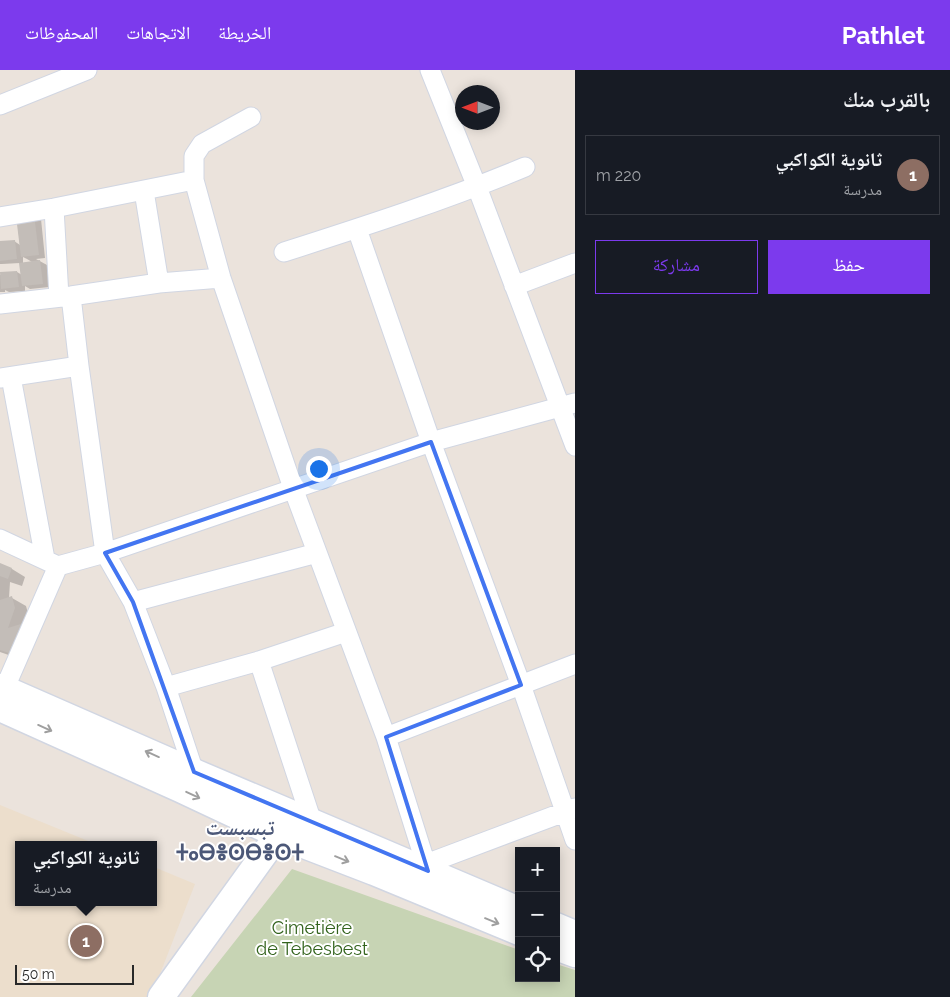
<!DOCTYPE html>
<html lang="ar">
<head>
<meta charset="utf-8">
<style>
	body { margin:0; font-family:Raleway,"Noto Naskh Arabic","Noto Sans Tifinagh",sans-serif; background:#242831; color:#f1f3f6; direction:rtl }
	.controls { position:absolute; right:15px; bottom:15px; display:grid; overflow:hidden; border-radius:0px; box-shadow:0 2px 12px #0003 }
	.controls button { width:45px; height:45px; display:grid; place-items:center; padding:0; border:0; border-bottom:1px solid #363941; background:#171b24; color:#f1f3f6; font:25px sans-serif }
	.compass { position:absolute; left:455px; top:15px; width:45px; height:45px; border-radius:50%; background:#171b24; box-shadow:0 2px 12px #0003; rotate:270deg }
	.scale { position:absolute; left:15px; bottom:12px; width:119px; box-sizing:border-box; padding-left:5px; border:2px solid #292929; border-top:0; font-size:14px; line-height:18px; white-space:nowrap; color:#292929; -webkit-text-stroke:4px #fff; paint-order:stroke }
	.you { position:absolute; left:318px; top:398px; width:18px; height:18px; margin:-12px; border:4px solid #fff; border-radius:50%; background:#1a73e8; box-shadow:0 0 0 8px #1a73e833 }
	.badge { display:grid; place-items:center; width:32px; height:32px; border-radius:50%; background:#7c3aed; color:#fff; font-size:16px; font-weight:700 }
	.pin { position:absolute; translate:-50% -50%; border:2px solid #fff; box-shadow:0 1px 5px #0006 }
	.popup { position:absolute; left:15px; top:771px; width:142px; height:65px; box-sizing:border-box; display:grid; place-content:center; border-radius:0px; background:#171b24; filter:drop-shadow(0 1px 4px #0005); font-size:16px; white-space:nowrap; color:#9ea1a6 }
	.popup b { font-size:19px; color:#f1f3f6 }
	.popup::after { content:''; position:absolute; left:50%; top:100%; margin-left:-10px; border:10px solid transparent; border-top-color:#171b24 }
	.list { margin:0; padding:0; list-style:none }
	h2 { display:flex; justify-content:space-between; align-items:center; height:65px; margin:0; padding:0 20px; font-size:21px }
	h2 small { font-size:16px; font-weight:400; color:#9ea1a6 }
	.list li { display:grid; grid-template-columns:32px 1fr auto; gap:15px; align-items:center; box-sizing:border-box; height:80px; margin:0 10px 10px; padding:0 10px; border:1px solid #363941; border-radius:0px }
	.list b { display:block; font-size:19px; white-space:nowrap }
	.list p { margin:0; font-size:16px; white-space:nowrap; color:#9ea1a6 }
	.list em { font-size:16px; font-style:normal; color:#9ea1a6 }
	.actions { display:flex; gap:10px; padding:15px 20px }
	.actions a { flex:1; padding:11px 0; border:1px solid #7c3aed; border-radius:0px; text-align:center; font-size:18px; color:#7c3aed }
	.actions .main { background:#7c3aed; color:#fff }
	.icon { flex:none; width:28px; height:28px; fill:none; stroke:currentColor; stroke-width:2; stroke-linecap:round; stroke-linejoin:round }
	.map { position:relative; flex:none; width:575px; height:927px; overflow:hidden; direction:ltr }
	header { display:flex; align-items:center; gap:30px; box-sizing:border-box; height:70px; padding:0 25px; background:#7c3aed; color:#fff }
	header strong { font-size:24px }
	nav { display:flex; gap:28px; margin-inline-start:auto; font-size:18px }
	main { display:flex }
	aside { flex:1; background:#171b24 }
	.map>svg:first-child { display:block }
	.education { fill:#ecdecc }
	.cemetery { fill:#c7d4b4 }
	.shadow { fill:#0003; fill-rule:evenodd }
	.building { fill:#c3bdb8 }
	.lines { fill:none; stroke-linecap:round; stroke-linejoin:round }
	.street-casing { stroke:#d1d6e2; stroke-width:21 }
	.secondary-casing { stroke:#d1d6e2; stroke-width:29 }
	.street { stroke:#fff; stroke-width:19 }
	.secondary { stroke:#fff; stroke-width:26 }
	.oneway { stroke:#9f9f9f }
	.marked { fill:none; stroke:#4375f1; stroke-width:4; stroke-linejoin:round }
	.labels { text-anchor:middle; stroke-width:4; stroke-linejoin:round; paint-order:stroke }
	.park-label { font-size:18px; fill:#33631d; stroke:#fff }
	.district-label { font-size:22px; font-weight:bold; fill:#4c5878; stroke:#fff }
</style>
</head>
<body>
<header>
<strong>Pathlet</strong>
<nav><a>الخريطة</a><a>الاتجاهات</a><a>المحفوظات</a></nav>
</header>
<main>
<aside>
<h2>بالقرب منك<small></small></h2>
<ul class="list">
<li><span class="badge" style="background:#8d6e63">1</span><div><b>ثانوية الكواكبي</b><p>مدرسة</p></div><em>220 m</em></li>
</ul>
<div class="actions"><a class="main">حفظ</a><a>مشاركة</a></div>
</aside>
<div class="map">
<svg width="575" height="927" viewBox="0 0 575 927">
	<rect width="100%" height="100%" fill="#ebe3dc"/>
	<path class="education" d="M 0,735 L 98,775 L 18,775 L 18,832 L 154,832 L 154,797 L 195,814 L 151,927 L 0,927 Z"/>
	<path class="cemetery" d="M 292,799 L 519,880 L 519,908 L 556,908 L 556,894 L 575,900 L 575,927 L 191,927 Z"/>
	<path class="shadow" d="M 17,147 L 41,149 L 45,188 L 36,189 L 47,195 L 49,217 L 30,219 L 25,216 L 25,221 L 9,222 L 5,220 L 5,222 L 0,222 L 0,205 L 17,202 L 22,205 L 20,193 L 2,194 L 0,194 L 0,173 L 14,171 L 20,175 ZM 23,187 L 27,189 L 32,192 L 23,193 Z
		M 0,494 L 12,499 L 25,507 L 22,516 L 10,512 L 9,528 L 12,528 L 26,536 L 29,547 L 26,591 L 0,582 Z"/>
	<path class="building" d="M 34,144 L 39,185 L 21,187 L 16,146 Z
		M 15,170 L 17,189 L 0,191 L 0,171 Z
		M 40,190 L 43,214 L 22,216 L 19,193 Z
		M 17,201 L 19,217 L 1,219 L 0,202 Z
		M 0,493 L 12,498 L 8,509 L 0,506 Z
		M 12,526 L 15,538 L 8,558 L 24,553 L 12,584 L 0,580 L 0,530 Z"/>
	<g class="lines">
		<defs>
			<path id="street" d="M 430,0 L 477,117 L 575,376
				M 0,35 L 87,0
				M 251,47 L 202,74 L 194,86 L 194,110 L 221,208 L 293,418 L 386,667 L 428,801
				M 144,121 L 159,213
				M 54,138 L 59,227
				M 0,147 L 54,138 L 194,110
				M 357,159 L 431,372 L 521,615 L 575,770
				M 284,182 C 365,156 446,130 525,97
				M 514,216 L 575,193
				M 71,226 L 79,296 L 105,483 L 133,532 L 166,617 L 194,702
				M 0,234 L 71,226 L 159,213 L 221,208
				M 11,307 L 45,489
				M 0,308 L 79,296
				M 0,469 L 58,496 L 105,483 L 431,372 L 575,333
				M 133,532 L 317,483
				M 259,591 L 312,752
				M 166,617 L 259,591 L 346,562
				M 0,629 L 58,496
				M 386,667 L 575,594
				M 426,794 L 575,738"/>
			<path id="secondary" d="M 0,617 L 194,702 L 519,840
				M 0,638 L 180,719 L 278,765 L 374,802 L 519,862
				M 556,856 L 575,864
				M 556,877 L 575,884
				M 161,927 L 278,765 L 284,750"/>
		</defs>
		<use href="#street" class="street-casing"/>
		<use href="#secondary" class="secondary-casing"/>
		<use href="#street" class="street"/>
		<use href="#secondary" class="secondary"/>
	</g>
	<defs><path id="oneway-shaft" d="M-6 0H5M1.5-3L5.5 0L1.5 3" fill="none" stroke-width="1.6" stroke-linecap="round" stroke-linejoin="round" transform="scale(1.25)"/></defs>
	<g class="oneway">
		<use href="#oneway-shaft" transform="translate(45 658) rotate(24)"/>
		<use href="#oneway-shaft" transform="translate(152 684) rotate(-156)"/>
		<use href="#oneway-shaft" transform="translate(193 725) rotate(25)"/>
		<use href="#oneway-shaft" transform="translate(342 789) rotate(22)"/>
		<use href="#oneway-shaft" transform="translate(492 851) rotate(22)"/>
	</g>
	<path class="marked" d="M 431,372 L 521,615 L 386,667 L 428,801 L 194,702 L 133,532 L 105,483 Z"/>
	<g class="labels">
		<g class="park-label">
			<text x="312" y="864">Cimetière<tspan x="312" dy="21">de Tebesbest</tspan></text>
		</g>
		<g class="district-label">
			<text x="240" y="765">تبسبست<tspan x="240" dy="25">ⵜⴰⴱⴻⵙⴱⴻⵙⵜ</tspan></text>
		</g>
	</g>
</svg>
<div class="controls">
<button>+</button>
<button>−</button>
<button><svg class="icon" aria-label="locate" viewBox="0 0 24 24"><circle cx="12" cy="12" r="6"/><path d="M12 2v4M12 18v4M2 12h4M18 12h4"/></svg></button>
</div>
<svg class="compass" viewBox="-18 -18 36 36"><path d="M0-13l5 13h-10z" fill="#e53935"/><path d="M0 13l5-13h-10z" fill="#9ea1a6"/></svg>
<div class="scale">50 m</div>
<div class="you"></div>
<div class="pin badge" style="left:86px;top:871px;background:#8d6e63">1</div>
<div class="popup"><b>ثانوية الكواكبي</b>مدرسة</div>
</div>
</main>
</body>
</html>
